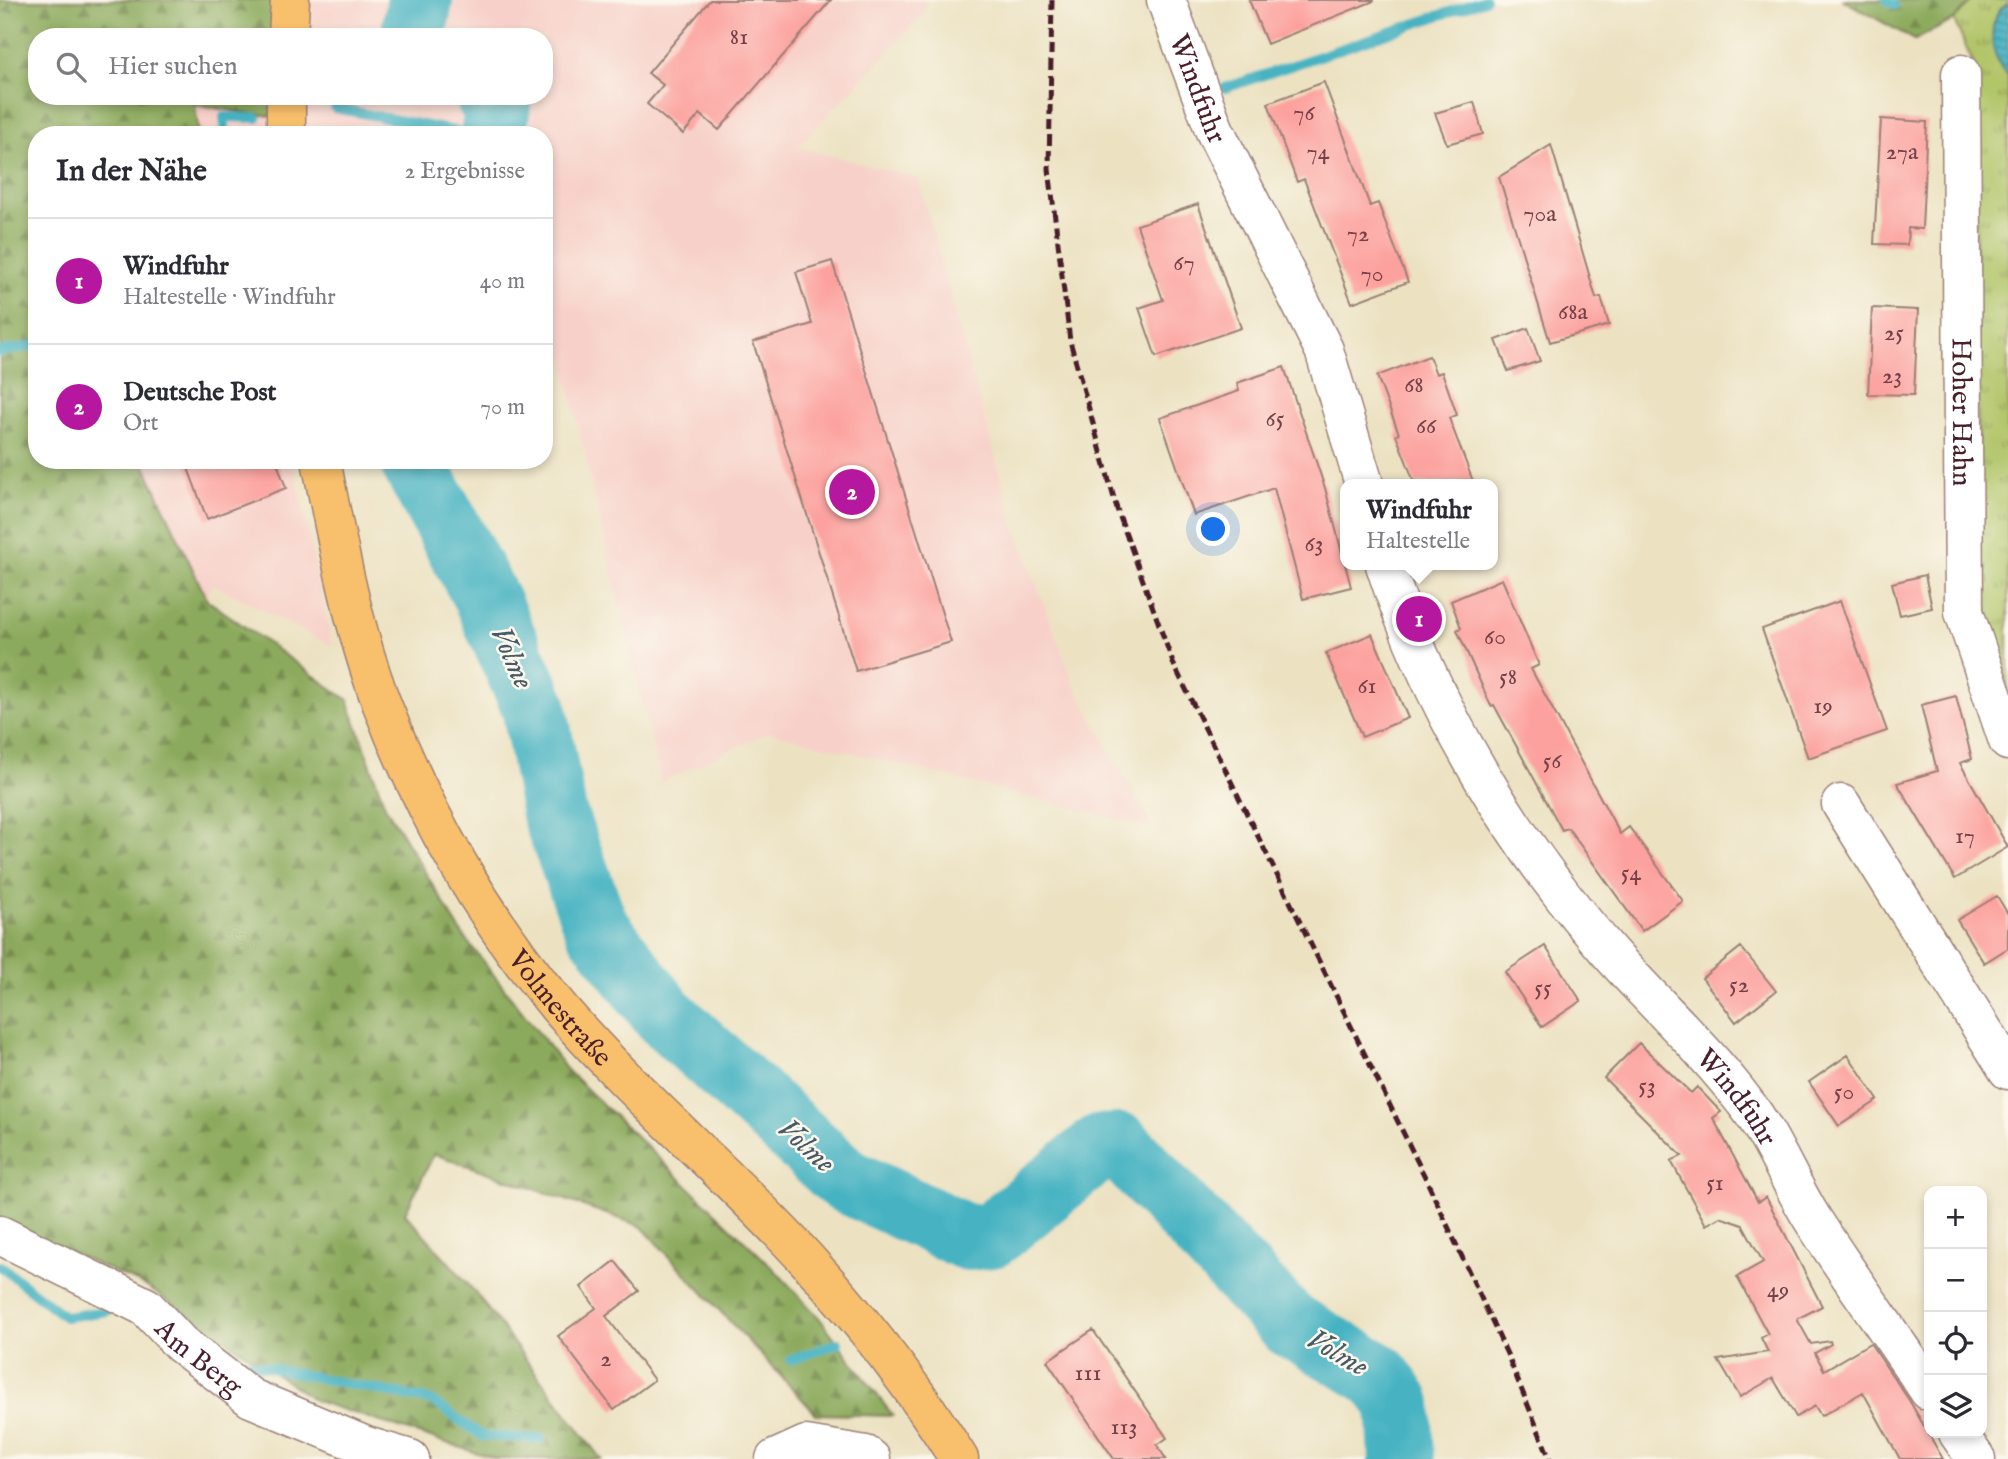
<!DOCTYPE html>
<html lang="de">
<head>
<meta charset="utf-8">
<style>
	body { margin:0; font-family:"IM FELL English",serif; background:#f7f7f7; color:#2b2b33 }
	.controls { position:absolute; right:21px; bottom:21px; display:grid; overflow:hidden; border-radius:14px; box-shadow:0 4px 10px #0003 }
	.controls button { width:63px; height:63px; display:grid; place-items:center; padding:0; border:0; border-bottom:2px solid #e1e1e2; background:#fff; color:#2b2b33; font:35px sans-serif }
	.you { position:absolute; left:1214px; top:530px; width:24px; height:24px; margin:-18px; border:5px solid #fff; border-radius:50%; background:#1a73e8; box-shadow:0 0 0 10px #1a73e833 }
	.badge { display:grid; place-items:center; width:46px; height:46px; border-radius:50%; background:#b5179e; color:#fff; font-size:23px; font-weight:700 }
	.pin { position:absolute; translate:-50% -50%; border:4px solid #fff; box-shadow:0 2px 7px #0006 }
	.popup { position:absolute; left:1340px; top:479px; width:158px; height:91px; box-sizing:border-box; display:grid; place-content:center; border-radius:14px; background:#fff; filter:drop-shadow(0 2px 5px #0005); font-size:23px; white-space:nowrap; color:#7c7c81 }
	.popup b { font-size:26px; color:#2b2b33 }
	.popup::after { content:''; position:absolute; left:50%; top:100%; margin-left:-14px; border:14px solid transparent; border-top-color:#fff }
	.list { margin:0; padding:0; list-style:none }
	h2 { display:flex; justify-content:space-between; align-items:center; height:91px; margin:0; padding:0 28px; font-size:30px }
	h2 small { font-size:23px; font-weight:400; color:#7c7c81 }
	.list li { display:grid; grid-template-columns:46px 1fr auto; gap:21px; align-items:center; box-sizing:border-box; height:126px; padding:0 28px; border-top:2px solid #e1e1e2 }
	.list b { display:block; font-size:26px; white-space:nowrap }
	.list p { margin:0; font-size:23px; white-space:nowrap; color:#7c7c81 }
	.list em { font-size:23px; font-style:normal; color:#7c7c81 }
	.icon { flex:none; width:38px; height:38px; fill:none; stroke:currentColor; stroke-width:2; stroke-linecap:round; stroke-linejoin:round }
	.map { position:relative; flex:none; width:2008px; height:1459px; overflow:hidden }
	.search { position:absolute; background:#fff; box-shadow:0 4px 10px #0003; left:28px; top:28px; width:525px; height:77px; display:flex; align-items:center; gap:18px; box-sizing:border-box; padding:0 24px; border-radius:28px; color:#7c7c81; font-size:26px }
	.panel { position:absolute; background:#fff; box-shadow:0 4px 10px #0003; left:28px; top:126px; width:525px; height:343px; border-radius:28px }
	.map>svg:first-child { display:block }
	.built { fill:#f7d1c9 }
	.grass { fill:url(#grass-tufts); stroke:#7e724a; stroke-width:2 }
	.forest { fill:url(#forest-firs); stroke:#6b6444; stroke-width:2 }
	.water { fill:url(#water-rules); stroke:#486976; stroke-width:2 }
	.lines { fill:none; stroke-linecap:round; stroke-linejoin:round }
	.stream { stroke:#46b3c2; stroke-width:10 }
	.river { stroke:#46b3c2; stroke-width:66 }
	.building { fill:#fca19e }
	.minor-casing { stroke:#9b8076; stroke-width:41 }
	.primary-casing { stroke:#9b8076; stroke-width:41 }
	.minor { stroke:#fff; stroke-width:38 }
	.primary { stroke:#f8bf6c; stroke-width:38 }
	.rail { stroke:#4a1f2b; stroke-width:5; stroke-dasharray:10 5; stroke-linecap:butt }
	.labels { text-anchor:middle; stroke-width:5; stroke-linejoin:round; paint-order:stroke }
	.number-label { font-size:24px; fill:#764048 }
	.street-label { font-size:28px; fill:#4a1f2b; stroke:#fbf7ec }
	.water-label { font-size:30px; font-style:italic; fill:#485a67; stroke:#fbf7ec }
</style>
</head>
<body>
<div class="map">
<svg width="2008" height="1459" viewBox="0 0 2008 1459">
	<defs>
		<pattern id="grass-tufts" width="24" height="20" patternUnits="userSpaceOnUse" patternTransform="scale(1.75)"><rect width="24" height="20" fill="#b1c569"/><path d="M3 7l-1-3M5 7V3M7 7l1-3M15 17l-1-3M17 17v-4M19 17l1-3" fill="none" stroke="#929f57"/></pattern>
		<pattern id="forest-firs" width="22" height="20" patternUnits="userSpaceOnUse" patternTransform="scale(1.75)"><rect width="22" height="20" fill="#8caa5d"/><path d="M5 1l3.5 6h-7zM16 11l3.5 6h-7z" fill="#748a4d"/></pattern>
		<pattern id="water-rules" width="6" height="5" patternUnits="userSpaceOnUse" patternTransform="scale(1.75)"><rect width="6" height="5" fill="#46b3c2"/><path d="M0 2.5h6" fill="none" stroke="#3c919e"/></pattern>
	</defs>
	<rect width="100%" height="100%" fill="#fbf7ec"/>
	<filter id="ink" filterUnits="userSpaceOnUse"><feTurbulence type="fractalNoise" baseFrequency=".0143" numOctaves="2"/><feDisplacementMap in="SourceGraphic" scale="14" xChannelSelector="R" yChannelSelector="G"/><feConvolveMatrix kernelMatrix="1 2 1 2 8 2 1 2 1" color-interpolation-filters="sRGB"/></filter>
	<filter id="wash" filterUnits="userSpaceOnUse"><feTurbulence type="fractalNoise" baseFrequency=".00686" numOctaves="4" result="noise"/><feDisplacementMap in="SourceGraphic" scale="28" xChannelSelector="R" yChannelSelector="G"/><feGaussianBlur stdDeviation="1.57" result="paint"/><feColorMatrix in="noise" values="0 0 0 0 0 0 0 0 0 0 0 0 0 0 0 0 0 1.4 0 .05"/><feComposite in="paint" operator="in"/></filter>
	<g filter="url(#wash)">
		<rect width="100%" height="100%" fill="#ece2c2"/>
		<path class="built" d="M 298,0 L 927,0 L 924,14 L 798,147 L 918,178 L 1014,524 L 1076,689 L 1153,828 L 769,732 L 661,782 L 544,279 L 544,135 L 199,135 L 195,105 L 271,116 L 276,96 L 544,96 L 544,37 L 289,37 Z
			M 142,460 L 293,460 L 332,646 L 213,584 L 207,600 Z"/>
		<path class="grass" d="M 1972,0 L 2008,0 L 2008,692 L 1979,579 L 1974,65 L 1954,20 Z"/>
		<path class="forest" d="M 0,0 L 272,0 L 272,37 L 37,37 L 37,96 L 271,96 L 271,116 L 195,105 L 199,135 L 37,135 L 37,460 L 142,460 L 207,600 L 348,700 L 385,806 L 463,935 L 567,1070 L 774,1269 L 820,1319 L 893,1416 L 816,1414 L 641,1226 L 434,1154 L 405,1213 L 474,1291 L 601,1459 L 496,1459 L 316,1401 L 144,1285 L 0,1221 Z
			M 1843,0 L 1972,0 L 1954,20 L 1915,40 Z"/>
		<path class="water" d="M 2008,4 L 2008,76 C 1991,62 1984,15 2008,4 Z"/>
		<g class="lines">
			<path class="stream" d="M 1887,0 L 1894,5
				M 1225,88 L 1485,0
				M 335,108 L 475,135
				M 226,135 L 224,117 L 257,118
				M 0,352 L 37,345
				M 0,1266 L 65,1317 L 107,1311
				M 232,1360 L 432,1401 L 482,1436 L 541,1439
				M 791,1360 L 838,1343"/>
			<path class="river" d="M 413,37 L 420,0
				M 488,96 L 498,105 L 493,135
				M 412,460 L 484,594 L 534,706 L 554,813 L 596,926 L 664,1015 L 845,1180 L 968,1238 L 992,1235 L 1100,1147 L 1120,1146 L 1289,1324 L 1378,1375 L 1399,1404 L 1402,1459"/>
		</g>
		<g id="blocks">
			<path class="building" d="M 710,0 L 831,0 L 719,130 L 700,114 L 683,134 L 647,104 L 663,85 L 648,73 Z
				M 1249,0 L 1373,0 L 1374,1 L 1267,44 Z
				M 1324,82 L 1370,206 L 1378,203 L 1408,282 L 1352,303 L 1304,179 L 1297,182 L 1268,103 Z
				M 1474,102 L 1483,134 L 1447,144 L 1435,113 Z
				M 1881,119 L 1927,122 L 1922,229 L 1908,228 L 1907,245 L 1874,244 Z
				M 1551,145 L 1596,298 L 1601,297 L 1609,325 L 1550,342 L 1499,177 Z
				M 1198,204 L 1241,328 L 1156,357 L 1139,308 L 1163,300 L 1137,225 Z
				M 832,261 L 951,642 L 856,671 L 753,342 L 812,324 L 796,272 Z
				M 1872,308 L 1918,310 L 1914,395 L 1868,394 Z
				M 1528,328 L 1540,361 L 1508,371 L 1496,340 Z
				M 1429,356 L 1436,374 L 1442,372 L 1457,415 L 1449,418 L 1474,484 L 1415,484 L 1396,435 L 1399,434 L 1377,376 Z
				M 1284,367 L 1325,488 L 1351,587 L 1303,599 L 1274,488 L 1194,515 L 1160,418 L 1239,391 L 1237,383 Z
				M 185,460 L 276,460 L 286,488 L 207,519 Z
				M 1925,575 L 1932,608 L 1900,615 L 1892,583 Z
				M 1502,579 L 1539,665 L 1531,669 L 1620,834 L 1629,827 L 1683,901 L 1642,931 L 1568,828 L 1562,830 L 1494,705 L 1491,706 L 1457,630 L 1461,628 L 1451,601 Z
				M 1840,601 L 1887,731 L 1808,758 L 1762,629 Z
				M 1372,634 L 1408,718 L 1362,737 L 1326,653 Z
				M 1956,696 L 1972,759 L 1960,763 L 2008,847 L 1955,879 L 1897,783 L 1937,771 L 1921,705 Z
				M 1997,896 L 2008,914 L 2008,948 L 1984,963 L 1957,920 Z
				M 1545,946 L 1581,1001 L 1542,1027 L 1505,972 Z
				M 1741,947 L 1776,991 L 1736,1022 L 1702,978 Z
				M 1639,1043 L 1691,1093 L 1697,1087 L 1721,1112 L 1713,1118 L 1758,1202 L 1766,1197 L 1822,1306 L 1797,1319 L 1811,1344 L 1830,1341 L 1831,1344 L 1815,1353 L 1824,1370 L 1870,1343 L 1909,1400 L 1943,1459 L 1900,1459 L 1863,1392 L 1821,1416 L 1815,1406 L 1796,1417 L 1773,1378 L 1740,1397 L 1718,1360 L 1768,1352 L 1761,1338 L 1768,1334 L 1737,1277 L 1763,1262 L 1743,1225 L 1720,1217 L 1706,1225 L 1671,1161 L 1682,1156 L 1604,1078 Z
				M 1848,1055 L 1878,1100 L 1839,1126 L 1809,1082 Z
				M 615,1261 L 639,1291 L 606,1316 L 654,1380 L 614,1410 L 558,1336 L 596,1308 L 581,1287 Z
				M 1093,1330 L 1167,1438 L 1157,1445 L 1166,1459 L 1114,1459 L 1047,1361 Z"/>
		</g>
	</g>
	<g filter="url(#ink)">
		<use href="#blocks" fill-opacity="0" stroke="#9b8076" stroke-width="2"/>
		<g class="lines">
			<defs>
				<g id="minor">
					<path id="s1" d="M 1166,0 L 1214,129 L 1324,350 L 1364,484"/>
					<path id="s2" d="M 1961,74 L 1964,612 L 2008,741"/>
					<path id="s3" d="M 1385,565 C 1431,706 1511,840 1609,952 C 1653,1002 1704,1048 1744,1101 C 1772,1136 1789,1182 1813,1220 C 1850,1278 1891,1334 1929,1391"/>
					<path d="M 1841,804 L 2008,1070"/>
					<path id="s4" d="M 0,1235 L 146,1307 L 181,1344 L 251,1398 L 366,1446 L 410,1459"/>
					<path d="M 1958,1433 L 1976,1459"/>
					<path d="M 775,1459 L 806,1445 L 866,1455 L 871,1459"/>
				</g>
				<g id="primary">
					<path d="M 288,37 L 290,0"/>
					<path d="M 286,96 L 286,135"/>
					<path id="s5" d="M 321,460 C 337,541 352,625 381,702 C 423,812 484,920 561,1010 C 638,1099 729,1174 808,1261 C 864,1323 915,1388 959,1459"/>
				</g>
			</defs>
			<use href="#minor" class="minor-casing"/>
			<use href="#primary" class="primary-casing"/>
			<use href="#minor" class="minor"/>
			<use href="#primary" class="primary"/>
			<path class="rail" d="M 1052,0 L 1049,169 L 1070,341 L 1117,509 L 1173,663 L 1426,1179 L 1507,1354 L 1550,1459"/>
		</g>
	</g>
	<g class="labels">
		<g class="number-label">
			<text x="739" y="44">81</text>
			<text x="1304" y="120">76</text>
			<text x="1318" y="159">74</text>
			<text x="1902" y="159">27a</text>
			<text x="1540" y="221">70a</text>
			<text x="1358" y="241">72</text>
			<text x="1184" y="270">67</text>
			<text x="1372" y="281">70</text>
			<text x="1573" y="319">68a</text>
			<text x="1894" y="340">25</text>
			<text x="1892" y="383">23</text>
			<text x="1414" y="392">68</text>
			<text x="1275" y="426">65</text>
			<text x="1426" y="433">66</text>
			<text x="1314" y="551">63</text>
			<text x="1495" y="644">60</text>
			<text x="1508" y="684">58</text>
			<text x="1367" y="693">61</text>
			<text x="1823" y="713">19</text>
			<text x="1552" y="768">56</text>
			<text x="1965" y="843">17</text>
			<text x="1631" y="880">54</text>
			<text x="1739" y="992">52</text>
			<text x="1543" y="995">55</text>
			<text x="1647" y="1093">53</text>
			<text x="1844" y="1099">50</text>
			<text x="1715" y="1190">51</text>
			<text x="1778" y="1297">49</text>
			<text x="606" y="1366">2</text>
			<text x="1088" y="1380">111</text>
			<text x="1124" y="1434">113</text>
		</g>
		<g class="street-label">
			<text dy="10" stroke="none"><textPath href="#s1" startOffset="94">Windfuhr</textPath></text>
			<text dy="10" stroke="none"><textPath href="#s2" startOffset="338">Hoher Hahn</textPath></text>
			<text dy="10" stroke="none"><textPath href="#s5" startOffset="606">Volmestraße</textPath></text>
			<text dy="10" stroke="none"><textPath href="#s3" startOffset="644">Windfuhr</textPath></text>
			<text dy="10" stroke="none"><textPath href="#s4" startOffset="236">Am Berg</textPath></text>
		</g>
		<g class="water-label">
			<text transform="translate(513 657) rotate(66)" y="10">Volme</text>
			<text transform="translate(807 1145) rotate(42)" y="10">Volme</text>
			<text transform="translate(1338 1352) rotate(30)" y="10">Volme</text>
		</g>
	</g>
</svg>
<div class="controls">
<button>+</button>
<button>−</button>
<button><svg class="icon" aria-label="locate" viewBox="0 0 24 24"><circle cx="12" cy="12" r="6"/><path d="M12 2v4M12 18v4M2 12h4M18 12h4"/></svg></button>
<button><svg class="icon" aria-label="layers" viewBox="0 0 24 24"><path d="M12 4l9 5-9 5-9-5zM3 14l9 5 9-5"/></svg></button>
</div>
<div class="you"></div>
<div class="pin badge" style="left:1419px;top:619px">1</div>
<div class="popup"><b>Windfuhr</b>Haltestelle</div>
<div class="pin badge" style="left:852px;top:492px">2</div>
<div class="search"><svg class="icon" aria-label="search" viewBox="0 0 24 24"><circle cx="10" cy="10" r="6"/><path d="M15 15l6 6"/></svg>Hier suchen</div>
<section class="panel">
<h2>In der Nähe<small>2 Ergebnisse</small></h2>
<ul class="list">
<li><span class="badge">1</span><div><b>Windfuhr</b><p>Haltestelle · Windfuhr</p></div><em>40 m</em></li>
<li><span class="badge">2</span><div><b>Deutsche Post</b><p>Ort</p></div><em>70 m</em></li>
</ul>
</section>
</div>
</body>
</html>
